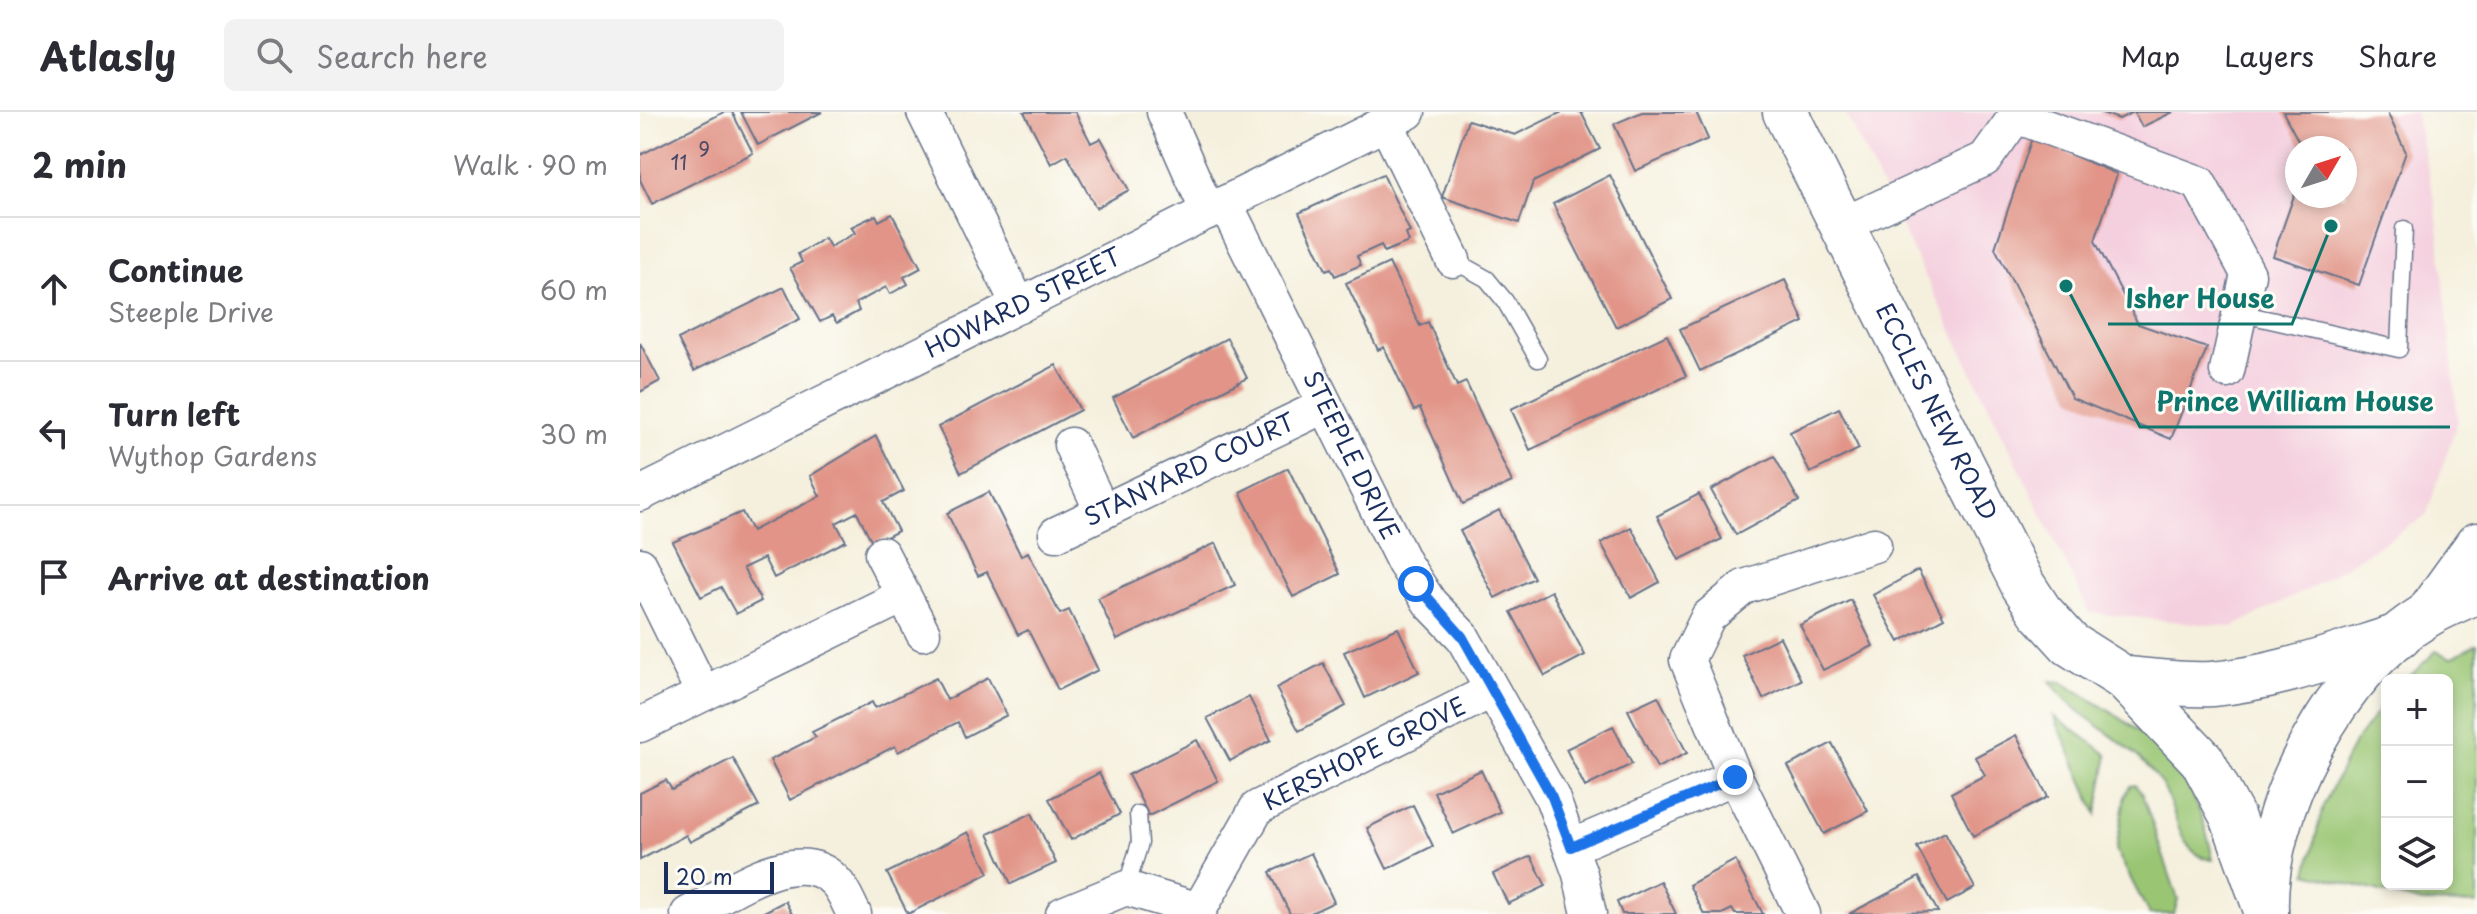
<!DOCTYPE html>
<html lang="en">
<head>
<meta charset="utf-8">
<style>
	body { margin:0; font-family:"Playpen Sans",sans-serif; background:#f2f2f3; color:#2b2b33 }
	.controls { position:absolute; right:24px; bottom:24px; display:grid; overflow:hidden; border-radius:12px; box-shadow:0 4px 12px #0003 }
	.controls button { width:72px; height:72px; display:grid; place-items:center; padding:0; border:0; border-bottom:2px solid #e1e1e2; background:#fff; color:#2b2b33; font:40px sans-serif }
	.compass { position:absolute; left:1645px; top:24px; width:72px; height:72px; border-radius:50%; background:#fff; box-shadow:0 4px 12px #0003; rotate:51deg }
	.scale { position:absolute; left:24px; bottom:20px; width:110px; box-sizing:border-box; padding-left:8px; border:4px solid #1b2f5e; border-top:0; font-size:22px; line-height:28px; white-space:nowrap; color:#1b2f5e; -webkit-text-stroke:6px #fdfcf7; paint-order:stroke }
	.stop { position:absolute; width:24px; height:24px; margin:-18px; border:6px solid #1a73e8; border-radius:50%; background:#fff }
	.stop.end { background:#1a73e8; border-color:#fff; box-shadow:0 2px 8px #0008 }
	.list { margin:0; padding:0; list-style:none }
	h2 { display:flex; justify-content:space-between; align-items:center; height:104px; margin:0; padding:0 32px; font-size:34px }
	h2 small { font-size:26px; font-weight:400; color:#7c7c81 }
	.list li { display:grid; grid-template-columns:52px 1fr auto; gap:24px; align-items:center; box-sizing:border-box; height:144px; padding:0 32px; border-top:2px solid #e1e1e2 }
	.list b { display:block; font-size:30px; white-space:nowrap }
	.list p { margin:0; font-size:26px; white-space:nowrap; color:#7c7c81 }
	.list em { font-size:26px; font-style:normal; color:#7c7c81 }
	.icon { flex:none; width:44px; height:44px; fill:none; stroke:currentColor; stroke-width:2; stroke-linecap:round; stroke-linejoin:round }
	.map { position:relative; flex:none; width:1837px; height:802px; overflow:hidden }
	header { display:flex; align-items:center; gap:48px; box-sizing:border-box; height:112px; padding:0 40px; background:#fff; border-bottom:2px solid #e1e1e2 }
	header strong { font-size:38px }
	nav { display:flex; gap:44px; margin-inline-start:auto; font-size:28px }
	.search { width:560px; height:72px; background:#f2f2f3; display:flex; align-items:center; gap:20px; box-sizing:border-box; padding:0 28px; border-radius:12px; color:#7c7c81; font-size:30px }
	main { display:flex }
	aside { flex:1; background:#fff }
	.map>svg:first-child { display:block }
	.built { fill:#f4cfde; fill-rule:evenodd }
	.green { fill:#9ac673; stroke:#5a7a68; stroke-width:2 }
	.building { fill:#e19487 }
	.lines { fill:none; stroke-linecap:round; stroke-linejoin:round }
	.service-casing { stroke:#67738a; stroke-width:19 }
	.minor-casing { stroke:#67738a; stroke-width:37 }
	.primary-casing { stroke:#67738a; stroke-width:47 }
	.trunk-casing { stroke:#67738a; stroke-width:47 }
	.service { stroke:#fff; stroke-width:16 }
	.minor { stroke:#fff; stroke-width:34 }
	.primary { stroke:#fff; stroke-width:44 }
	.trunk { stroke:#fff; stroke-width:44 }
	.route { stroke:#1a73e8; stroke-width:10 }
	.labels { text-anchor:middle; stroke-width:6; stroke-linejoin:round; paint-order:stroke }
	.number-label { font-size:20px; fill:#4c4868 }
	.street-label { font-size:24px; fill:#1b2f5e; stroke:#fdfcf7 }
	.leader { fill:none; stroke:#0f766e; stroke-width:3 }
	.callout-dot { fill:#0f766e; stroke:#fdfcf7; stroke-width:3 }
	.callout-label { font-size:26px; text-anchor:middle; font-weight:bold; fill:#0f766e; stroke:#fdfcf7; stroke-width:6; stroke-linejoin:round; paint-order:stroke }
</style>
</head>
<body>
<header>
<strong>Atlasly</strong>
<div class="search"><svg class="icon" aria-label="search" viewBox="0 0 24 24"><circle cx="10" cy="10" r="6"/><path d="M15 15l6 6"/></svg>Search here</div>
<nav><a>Map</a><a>Layers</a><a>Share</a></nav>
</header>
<main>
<aside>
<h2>2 min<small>Walk · 90 m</small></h2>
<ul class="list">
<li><svg class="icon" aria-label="ahead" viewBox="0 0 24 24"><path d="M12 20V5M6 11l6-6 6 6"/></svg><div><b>Continue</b><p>Steeple Drive</p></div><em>60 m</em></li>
<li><svg class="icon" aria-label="left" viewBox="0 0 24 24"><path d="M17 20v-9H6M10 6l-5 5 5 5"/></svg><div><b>Turn left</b><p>Wythop Gardens</p></div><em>30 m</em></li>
<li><svg class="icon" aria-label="arrive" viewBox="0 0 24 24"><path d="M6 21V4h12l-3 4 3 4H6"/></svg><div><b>Arrive at destination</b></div></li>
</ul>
</aside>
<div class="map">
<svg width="1837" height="802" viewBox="0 0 1837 802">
	<rect width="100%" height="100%" fill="#fdfcf7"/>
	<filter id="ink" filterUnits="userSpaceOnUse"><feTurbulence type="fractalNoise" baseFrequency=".0125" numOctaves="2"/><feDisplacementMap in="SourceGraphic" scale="16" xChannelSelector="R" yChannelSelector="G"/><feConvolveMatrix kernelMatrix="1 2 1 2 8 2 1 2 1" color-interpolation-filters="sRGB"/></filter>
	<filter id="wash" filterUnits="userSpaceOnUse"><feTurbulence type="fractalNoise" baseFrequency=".006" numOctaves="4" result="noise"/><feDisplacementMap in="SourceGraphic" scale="32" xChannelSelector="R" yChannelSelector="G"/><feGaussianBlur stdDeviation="1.8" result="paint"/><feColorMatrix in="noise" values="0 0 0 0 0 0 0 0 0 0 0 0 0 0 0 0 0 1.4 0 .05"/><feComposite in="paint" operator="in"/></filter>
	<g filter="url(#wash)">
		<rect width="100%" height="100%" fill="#f5f0dd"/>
		<path class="built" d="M 1205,0 L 1775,0 L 1796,96 L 1818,308 L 1786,404 L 1669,477 L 1592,515 L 1450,501 ZM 1657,36 L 1705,36 L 1705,84 L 1657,84 Z"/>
		<path class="green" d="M 1837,532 L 1837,792 L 1783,791 L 1667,761 L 1683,694 L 1714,631 L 1747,587 L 1747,772 L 1807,772 L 1807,568 L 1766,568 L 1796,539 L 1811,546 Z
			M 1410,569 L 1422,570 C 1505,620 1553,645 1573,748 C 1535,743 1538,695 1520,670 C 1491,628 1440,610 1410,569 Z
			M 1414,604 L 1468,643 L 1457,702 Z
			M 1495,673 L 1502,682 L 1538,787 L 1534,802 L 1509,802 L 1476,738 L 1485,684 L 1490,674 Z"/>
		<g id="blocks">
			<path class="building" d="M 84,0 L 92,0 L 113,41 L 12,92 L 0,68 L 0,43 Z
				M 101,0 L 182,0 L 118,33 Z
				M 384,0 L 435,0 L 451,31 L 461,26 L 489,78 L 456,96 L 427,43 L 411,52 Z
				M 922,0 L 941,0 L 960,37 L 893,70 L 879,111 L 802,85 L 828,8 L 875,23 Z
				M 1002,0 L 1056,0 L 1068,27 L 995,59 L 974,12 Z
				M 1459,0 L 1494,0 L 1479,7 Z
				M 1494,0 L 1533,0 L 1502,15 Z
				M 1643,0 L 1747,0 L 1766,40 L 1719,173 L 1633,144 L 1657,75 L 1657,84 L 1705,84 L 1705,36 L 1662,36 Z
				M 1392,26 L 1477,62 L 1455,129 L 1498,212 L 1567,236 L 1531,327 L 1432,286 L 1355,136 Z
				M 743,62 L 770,120 L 766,122 L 769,130 L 744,140 L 741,133 L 717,144 L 721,153 L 695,164 L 691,156 L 686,158 L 659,101 Z
				M 970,63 L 1032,187 L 976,215 L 913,92 Z
				M 252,102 L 281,156 L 264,165 L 268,172 L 250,182 L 246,175 L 216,191 L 219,199 L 197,211 L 192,204 L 180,210 L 150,156 L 162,150 L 158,142 L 185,126 L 190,135 L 215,121 L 211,115 L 236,103 L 239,109 Z
				M 749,151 L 780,214 L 788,210 L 817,274 L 826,270 L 872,370 L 823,392 L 780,296 L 774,299 L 744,235 L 738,238 L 706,171 Z
				M 1145,168 L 1164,210 L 1060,259 L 1040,217 Z
				M 144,175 L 160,207 L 54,259 L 38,227 Z
				M 1027,223 L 1046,264 L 890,338 L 871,297 Z
				M 587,226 L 607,266 L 493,326 L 473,286 Z
				M 0,231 L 20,269 L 0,280 Z
				M 416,253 L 440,298 L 321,361 L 298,315 Z
				M 1199,296 L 1219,337 L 1170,361 L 1150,320 Z
				M 236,324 L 264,379 L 243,390 L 258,419 L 233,432 L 217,400 L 196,411 L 206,429 L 134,466 L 124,446 L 103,456 L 121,489 L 96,502 L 81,475 L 61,485 L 33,430 L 102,400 L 112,419 L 180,384 L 170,364 Z
				M 1134,344 L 1159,389 L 1096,423 L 1071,378 Z
				M 648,356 L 700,462 L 653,485 L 600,380 Z
				M 349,380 L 381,444 L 388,440 L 420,502 L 429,498 L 458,558 L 418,578 L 388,518 L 378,523 L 347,460 L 338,464 L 307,401 Z
				M 1059,382 L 1082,427 L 1039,448 L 1017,404 Z
				M 859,398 L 894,466 L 855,486 L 820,419 Z
				M 991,415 L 1020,470 L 991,486 L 961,431 Z
				M 576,431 L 595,473 L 477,528 L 458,486 Z
				M 1278,458 L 1304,506 L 1259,530 L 1233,483 Z
				M 911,479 L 945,543 L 905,564 L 871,500 Z
				M 1211,488 L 1233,534 L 1183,558 L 1160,513 Z
				M 758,516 L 779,560 L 725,586 L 704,540 Z
				M 1140,525 L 1161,568 L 1123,587 L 1102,543 Z
				M 683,551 L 706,594 L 659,619 L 636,576 Z
				M 296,566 L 307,588 L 348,566 L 367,603 L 325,625 L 318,610 L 258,640 L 255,634 L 150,688 L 130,648 L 176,625 L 172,620 L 232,590 L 235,596 Z
				M 1018,584 L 1047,641 L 1017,656 L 988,598 Z
				M 609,585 L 631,628 L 590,649 L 567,606 Z
				M 973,614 L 992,652 L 945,675 L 926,637 Z
				M 1376,623 L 1408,685 L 1333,724 L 1311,681 L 1345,663 L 1335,645 Z
				M 557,628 L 578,669 L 509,704 L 488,663 Z
				M 1192,631 L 1228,699 L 1184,722 L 1148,654 Z
				M 93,646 L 119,694 L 50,730 L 46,723 L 0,748 L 0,681 L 26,668 L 32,678 Z
				M 841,658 L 860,700 L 813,722 L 794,680 Z
				M 459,661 L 480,702 L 431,728 L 409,687 Z
				M 773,693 L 793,734 L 747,757 L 727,716 Z
				M 392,701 L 416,751 L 371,772 L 348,722 Z
				M 328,720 L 349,761 L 268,802 L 247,761 Z
				M 1305,720 L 1335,776 L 1307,791 L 1277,735 Z
				M 671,741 L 694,790 L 669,802 L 650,802 L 630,760 Z
				M 891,744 L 906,774 L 868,792 L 853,762 Z
				M 1095,748 L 1123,802 L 1095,802 L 1092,797 L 1082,802 L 1064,802 L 1049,773 Z
				M 1279,765 L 1298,800 L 1209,802 Z
				M 1020,769 L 1036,802 L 982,802 L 977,790 Z
				M 145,789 L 152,802 L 120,802 Z"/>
		</g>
	</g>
	<g filter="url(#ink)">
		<use href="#blocks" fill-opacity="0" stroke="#67738a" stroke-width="2"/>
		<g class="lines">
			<defs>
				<path id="service" d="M 813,148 L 847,167 L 865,189 L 898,247
					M 1599,201 L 1759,237 L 1764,117
					M 486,776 L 500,731 L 498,702"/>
				<g id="minor">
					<path d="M 284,0 L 379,194"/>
					<path d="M 524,0 L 568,100"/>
					<path d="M 746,11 L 813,148"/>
					<path id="s1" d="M 585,91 L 764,451 L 790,491 L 822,524 L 912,685 L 940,762 L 949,802"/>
					<path d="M 1202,113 L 1345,47 L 1376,4 L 1559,71 L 1608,162 L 1587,259"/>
					<path d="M 431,333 L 462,399"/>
					<path id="s2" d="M 0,382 L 768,0"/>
					<path id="s3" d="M 416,422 L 684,294"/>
					<path d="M 242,442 L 283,521"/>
					<path d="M 0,453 L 63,581"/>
					<path d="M 0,613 L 263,484"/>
					<path d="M 931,735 L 1095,665"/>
					<path d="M 48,802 C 87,783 157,729 195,769 C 204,778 208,791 214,802"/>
					<path id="s4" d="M 423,802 L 486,776 L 559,798 L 617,696 L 851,579"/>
					<path d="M 1163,802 L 1095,665 L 1047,548 L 1068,505 L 1104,475 L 1234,433"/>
				</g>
				<g id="primary">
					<path id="s5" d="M 1145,0 L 1383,473 L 1400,499 L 1430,532 L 1485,567 L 1562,648 L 1592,704 L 1626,798"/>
					<path d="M 1485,567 C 1513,569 1544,574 1572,572 C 1637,566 1698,543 1759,524"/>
				</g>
				<path id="trunk" d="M 1788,501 L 1837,433
					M 1626,802 C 1622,697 1696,557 1787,503 C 1802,494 1820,487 1837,479"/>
			</defs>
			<use href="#service" class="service-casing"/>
			<use href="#minor" class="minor-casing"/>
			<use href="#primary" class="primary-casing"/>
			<use href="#trunk" class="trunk-casing"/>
			<use href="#service" class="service"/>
			<use href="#minor" class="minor"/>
			<use href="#primary" class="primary"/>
			<use href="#trunk" class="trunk"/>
		</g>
	</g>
	<g class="lines" filter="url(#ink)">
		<path class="route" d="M 776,472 L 822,524 L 912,685 L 931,735 L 1095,665"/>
	</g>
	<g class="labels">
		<g class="number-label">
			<text x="64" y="45">9</text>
			<text x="39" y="58">11</text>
		</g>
		<g class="street-label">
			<text dy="8" stroke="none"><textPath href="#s2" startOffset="428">HOWARD STREET</textPath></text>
			<text dy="8" stroke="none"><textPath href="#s5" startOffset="336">ECCLES NEW ROAD</textPath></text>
			<text dy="8" stroke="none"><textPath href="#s1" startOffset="282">STEEPLE DRIVE</textPath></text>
			<text dy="8" stroke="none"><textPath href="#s3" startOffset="148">STANYARD COURT</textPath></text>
			<text dy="8" stroke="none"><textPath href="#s4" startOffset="382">KERSHOPE GROVE</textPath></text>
		</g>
	</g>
	<path class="leader" d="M1691 114L1652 212H1468M1426 174L1500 315H1810"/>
	<g class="callout-dot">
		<circle cx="1691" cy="114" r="8"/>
		<circle cx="1426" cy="174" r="8"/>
	</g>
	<g class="callout-label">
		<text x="1560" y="196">Isher House</text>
		<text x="1655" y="299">Prince William House</text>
	</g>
</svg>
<div class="controls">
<button>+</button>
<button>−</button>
<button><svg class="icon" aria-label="layers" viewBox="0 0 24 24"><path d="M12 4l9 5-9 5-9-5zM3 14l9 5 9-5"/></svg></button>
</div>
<svg class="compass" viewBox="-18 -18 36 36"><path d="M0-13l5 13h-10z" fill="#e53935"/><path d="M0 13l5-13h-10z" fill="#7c7c81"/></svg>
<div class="scale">20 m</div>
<div class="stop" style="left:776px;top:472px"></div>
<div class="stop end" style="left:1095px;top:665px"></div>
</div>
</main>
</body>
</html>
